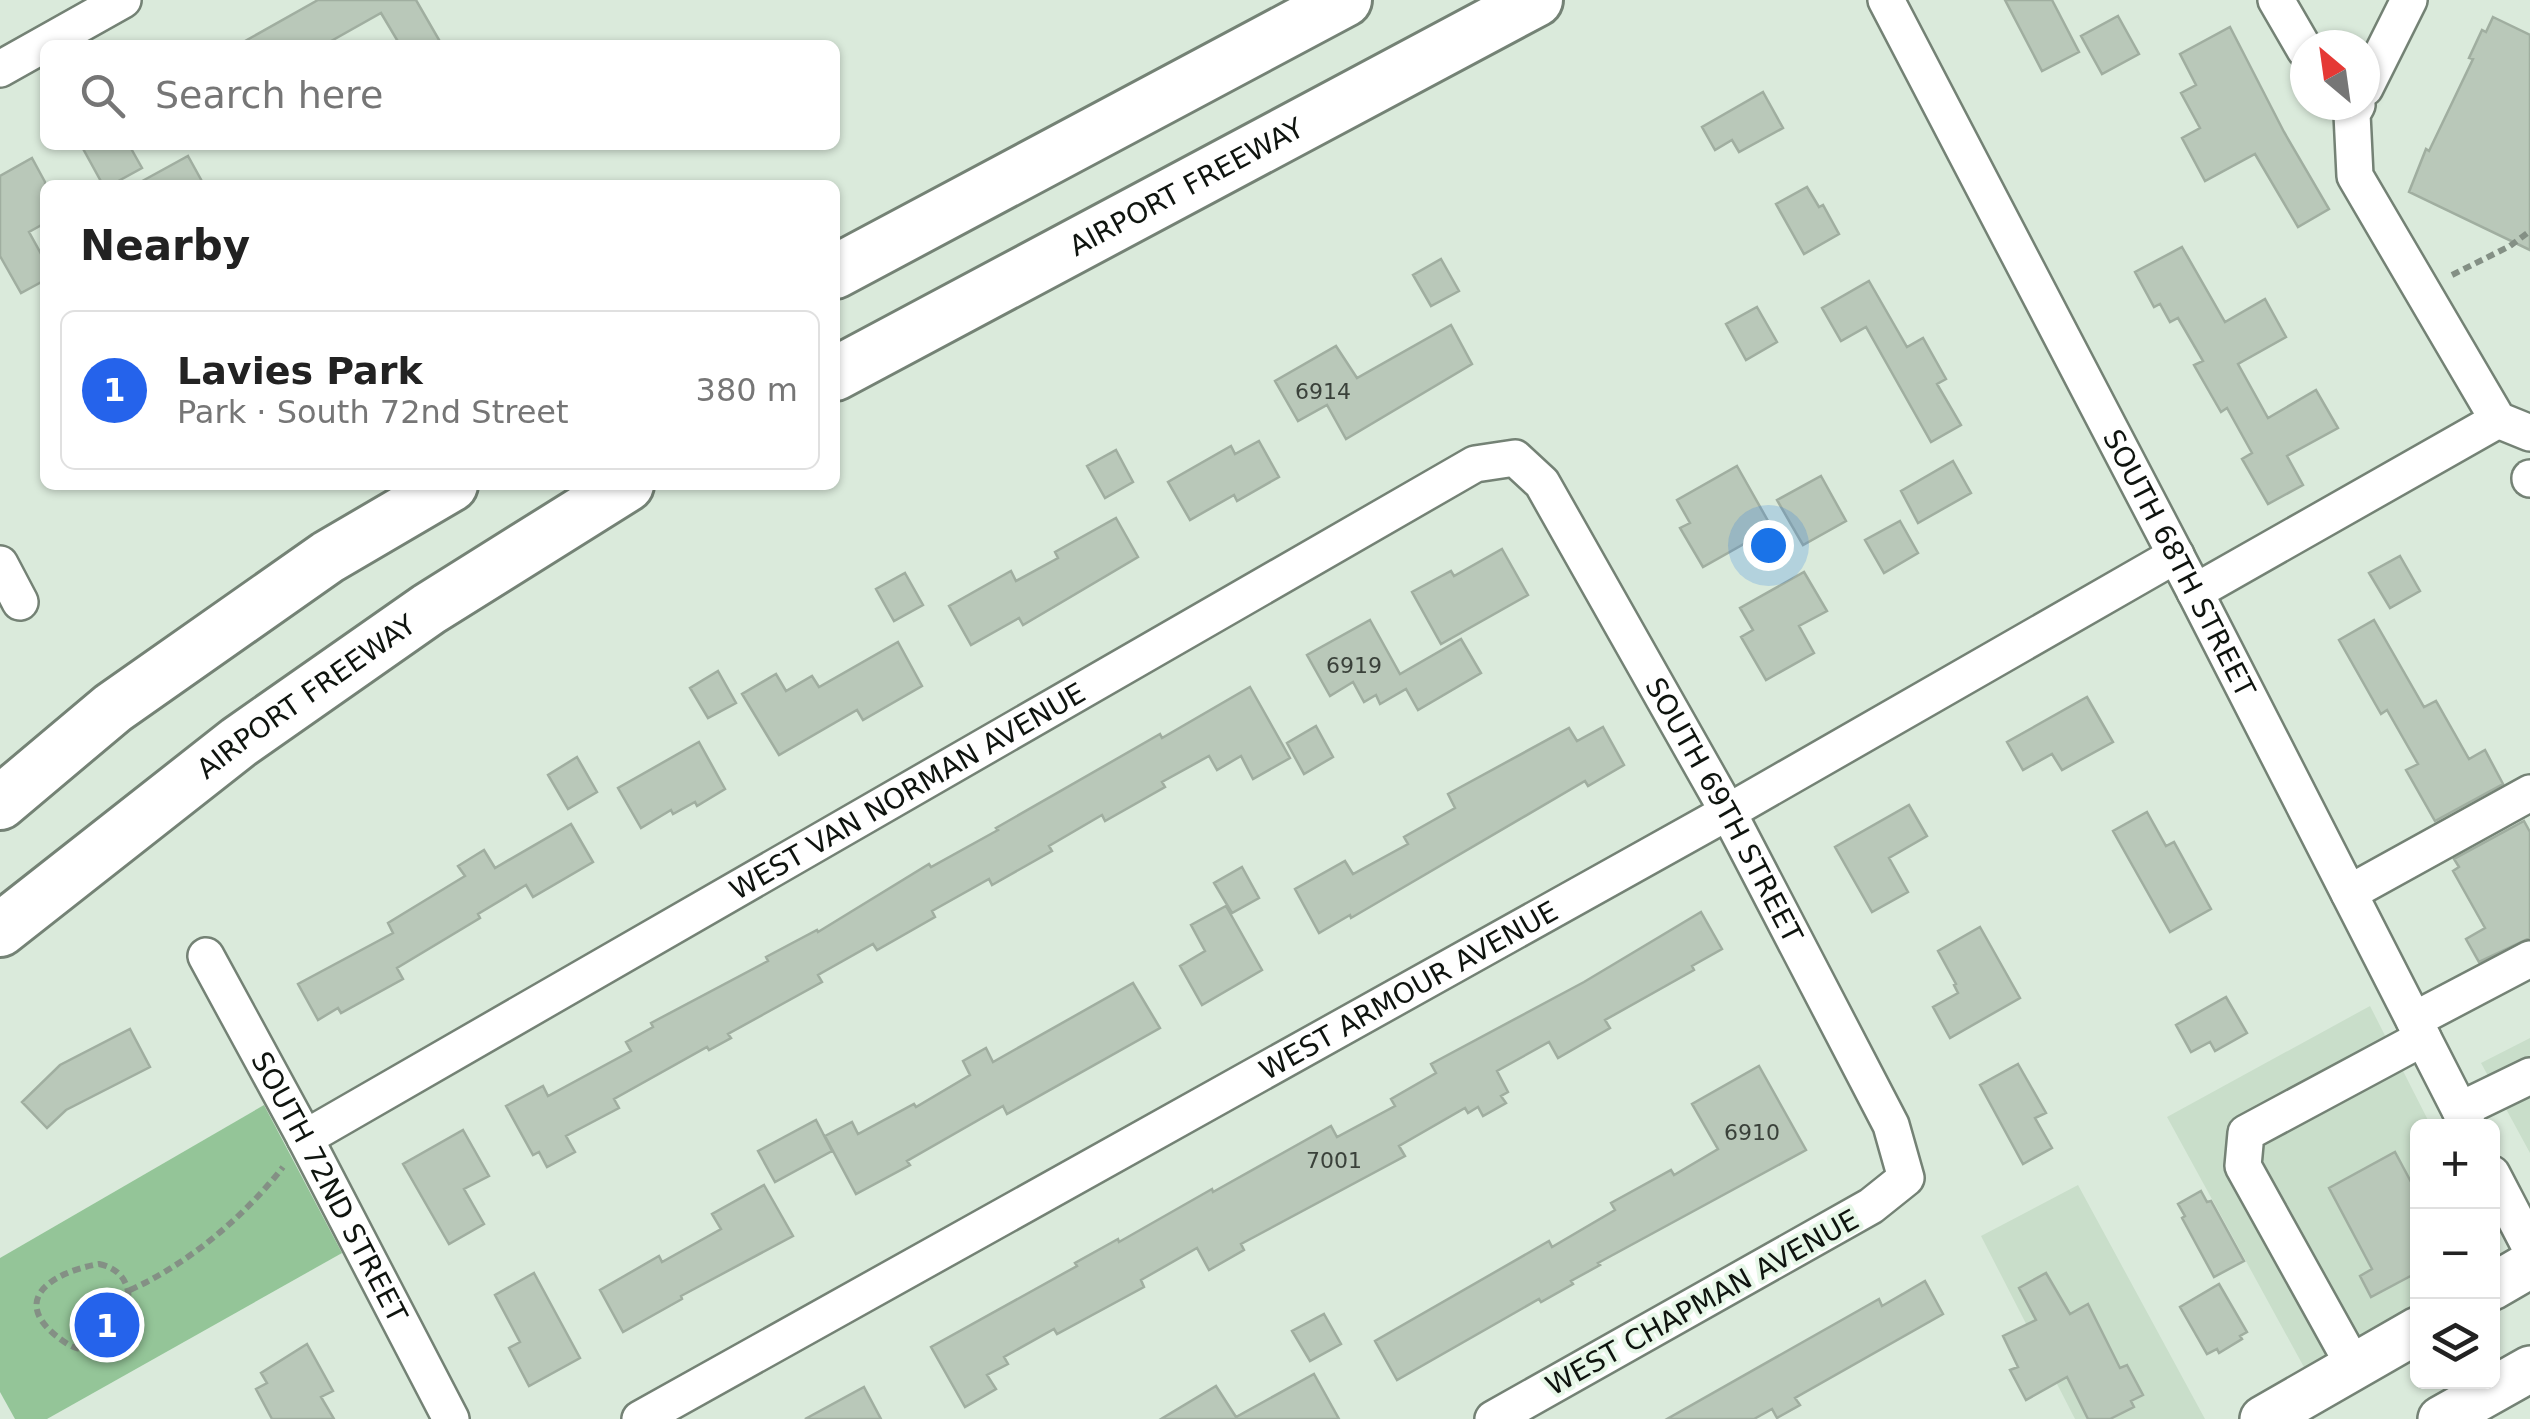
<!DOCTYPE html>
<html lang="en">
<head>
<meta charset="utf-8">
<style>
	body { margin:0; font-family:"DejaVu Sans",sans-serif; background:#f6f6f6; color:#222 }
	.controls { position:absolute; right:30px; bottom:30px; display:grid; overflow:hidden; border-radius:15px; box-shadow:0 2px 8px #0004 }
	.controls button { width:90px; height:90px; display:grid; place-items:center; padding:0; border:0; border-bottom:2px solid #e0e0e0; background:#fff; color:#222; font:50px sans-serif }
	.compass { position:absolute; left:2290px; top:30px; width:90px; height:90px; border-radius:50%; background:#fff; box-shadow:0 2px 8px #0004; rotate:331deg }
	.you { position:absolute; left:1768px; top:545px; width:35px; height:35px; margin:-25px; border:8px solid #fff; border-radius:50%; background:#1a73e8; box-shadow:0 0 0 15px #1a73e833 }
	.badge { display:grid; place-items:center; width:65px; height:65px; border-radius:50%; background:#2563eb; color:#fff; font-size:32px; font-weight:700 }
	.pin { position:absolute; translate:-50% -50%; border:5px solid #fff; box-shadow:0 2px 10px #0006 }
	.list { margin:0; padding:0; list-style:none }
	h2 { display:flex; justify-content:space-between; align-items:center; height:130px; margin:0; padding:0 40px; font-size:42px }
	h2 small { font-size:32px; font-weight:400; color:#767676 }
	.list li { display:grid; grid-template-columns:65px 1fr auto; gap:30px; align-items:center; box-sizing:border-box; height:160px; margin:0 20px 20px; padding:0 20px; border:2px solid #e0e0e0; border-radius:15px }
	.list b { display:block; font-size:38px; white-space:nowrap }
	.list p { margin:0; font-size:32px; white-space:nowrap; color:#767676 }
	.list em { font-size:32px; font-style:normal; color:#767676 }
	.icon { flex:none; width:55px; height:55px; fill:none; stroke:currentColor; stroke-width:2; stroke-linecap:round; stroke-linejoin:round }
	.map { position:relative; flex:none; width:2530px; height:1419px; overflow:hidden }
	.search { position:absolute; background:#fff; box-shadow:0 2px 8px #0004; left:40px; top:40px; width:800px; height:110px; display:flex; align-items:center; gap:25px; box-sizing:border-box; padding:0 35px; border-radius:15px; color:#767676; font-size:38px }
	.panel { position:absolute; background:#fff; box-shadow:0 2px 8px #0004; left:40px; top:180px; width:800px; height:310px; border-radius:15px }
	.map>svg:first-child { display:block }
	.built { fill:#c9deca }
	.green { fill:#94c598 }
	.building { fill:#b9c8b9; stroke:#a0aea0; stroke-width:2.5 }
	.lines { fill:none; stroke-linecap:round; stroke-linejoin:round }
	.minor-casing { stroke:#748275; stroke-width:40 }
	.major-casing { stroke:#748275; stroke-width:50 }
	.highway-casing { stroke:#748275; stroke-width:58 }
	.path { stroke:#849085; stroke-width:6; stroke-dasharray:8 5; stroke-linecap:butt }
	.minor { stroke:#fff; stroke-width:35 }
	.major { stroke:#fff; stroke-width:45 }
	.highway { stroke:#fff; stroke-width:52 }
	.labels { text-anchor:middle; stroke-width:8; stroke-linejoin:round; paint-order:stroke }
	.number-label { font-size:22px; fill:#3a413a }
	.street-label { font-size:28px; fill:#0f140f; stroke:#e7f7e8 }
</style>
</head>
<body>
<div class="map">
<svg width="2530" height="1419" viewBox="0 0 2530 1419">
	<rect width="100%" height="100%" fill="#daeadb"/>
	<path class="built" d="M 2370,1006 L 2431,1126 L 2418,1126 L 2417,1304 L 2305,1369 L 2167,1117 Z
		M 2530,1038 L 2530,1153 L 2481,1063 Z
		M 2078,1185 L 2205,1419 L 2075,1419 L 1981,1236 Z"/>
	<path class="green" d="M 264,1105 L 342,1253 L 47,1419 L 15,1419 L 0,1392 L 0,1258 Z"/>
	<path class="building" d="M 318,0 L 416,0 L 442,45 L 400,45 L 381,13 L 324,45 L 238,45 Z
		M 2005,0 L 2052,0 L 2079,52 L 2042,71 Z
		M 2118,16 L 2139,54 L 2102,74 L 2081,36 Z
		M 2493,17 L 2530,35 L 2530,250 L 2409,192 L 2426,149 L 2429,151 L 2473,59 L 2469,58 L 2482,30 L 2486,32 Z
		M 2230,27 L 2284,132 L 2329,209 L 2298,227 L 2255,154 L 2205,181 L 2182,138 L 2200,128 L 2181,93 L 2196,85 L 2180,54 Z
		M 1763,92 L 1783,128 L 1739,152 L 1732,140 L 1715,150 L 1702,127 Z
		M 81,145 L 129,145 L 142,168 L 111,185 L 103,185 Z
		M 188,156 L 204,185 L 135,185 Z
		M 32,158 L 45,182 L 45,223 L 29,232 L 45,261 L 45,280 L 21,293 L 0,256 L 0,176 Z
		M 1807,187 L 1819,207 L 1823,205 L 1839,234 L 1804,254 L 1776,204 Z
		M 2182,247 L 2225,322 L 2265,299 L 2286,337 L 2238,364 L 2268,418 L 2316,390 L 2338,428 L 2287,456 L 2303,485 L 2268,504 L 2242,459 L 2252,453 L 2227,408 L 2221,412 L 2194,365 L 2203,361 L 2178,318 L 2170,322 L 2160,304 L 2154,307 L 2135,272 Z
		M 1441,259 L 1459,291 L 1431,306 L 1413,275 Z
		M 1869,281 L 1907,347 L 1923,338 L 1946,379 L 1937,384 L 1961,425 L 1931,442 L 1866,327 L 1841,341 L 1822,308 Z
		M 1757,307 L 1777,342 L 1746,360 L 1726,324 Z
		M 1451,325 L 1472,364 L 1346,439 L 1327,405 L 1298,421 L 1275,381 L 1336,346 L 1357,378 Z
		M 1259,441 L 1279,477 L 1237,501 L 1234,495 L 1190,520 L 1168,482 L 1231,446 L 1235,454 Z
		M 1116,450 L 1133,482 L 1105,498 L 1087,466 Z
		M 1953,461 L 1971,493 L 1918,523 L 1901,491 Z
		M 1737,466 L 1772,528 L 1703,567 L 1680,528 L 1690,523 L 1677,500 Z
		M 1821,476 L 1846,521 L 1803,545 L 1777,500 Z
		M 1116,518 L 1138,557 L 1023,625 L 1019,618 L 971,645 L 949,606 L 1011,571 L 1016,581 L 1058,558 L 1055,552 Z
		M 1900,521 L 1918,553 L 1884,573 L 1865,540 Z
		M 1502,549 L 1528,595 L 1441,644 L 1412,592 L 1451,571 L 1454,576 Z
		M 2400,556 L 2420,591 L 2390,608 L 2369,573 Z
		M 1804,572 L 1827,611 L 1799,626 L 1814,653 L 1766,680 L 1741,637 L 1753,630 L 1740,608 Z
		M 905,573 L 923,605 L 894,621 L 876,589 Z
		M 1370,620 L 1400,674 L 1461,639 L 1481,673 L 1418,710 L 1406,689 L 1380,704 L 1376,695 L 1364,702 L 1353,682 L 1330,696 L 1307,655 Z
		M 2374,620 L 2424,707 L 2436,701 L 2469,759 L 2485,750 L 2503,784 L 2435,821 L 2406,770 L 2418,764 L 2387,710 L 2381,714 L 2339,640 Z
		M 898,642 L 922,686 L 863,720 L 857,710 L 779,755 L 742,694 L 776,674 L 786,691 L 812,676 L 819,687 Z
		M 718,671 L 736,703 L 708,718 L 690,688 Z
		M 1250,687 L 1290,758 L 1253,779 L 1241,756 L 1217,770 L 1209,756 L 1162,782 L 1165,787 L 1105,821 L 1102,815 L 1049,846 L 1052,851 L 992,885 L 989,879 L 932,911 L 935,917 L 877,950 L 873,944 L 818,975 L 822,982 L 728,1034 L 731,1038 L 709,1050 L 707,1047 L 614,1099 L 619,1108 L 566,1136 L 575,1152 L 547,1167 L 539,1152 L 533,1155 L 506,1106 L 543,1086 L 548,1096 L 631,1051 L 626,1042 L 653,1027 L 651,1023 L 768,961 L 766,957 L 817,930 L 818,932 L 929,864 L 931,867 L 998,830 L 996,828 L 1160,734 L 1162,738 Z
		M 2087,697 L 2113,742 L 2062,770 L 2052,754 L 2023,770 L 2007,742 Z
		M 1316,726 L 1333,757 L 1304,774 L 1287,743 Z
		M 1603,727 L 1624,765 L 1588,786 L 1585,781 L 1351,918 L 1350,915 L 1319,933 L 1295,889 L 1345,861 L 1353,874 L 1408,844 L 1404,837 L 1455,808 L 1448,794 L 1569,728 L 1577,741 Z
		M 699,742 L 725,789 L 697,806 L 695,802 L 673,814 L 671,810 L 641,828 L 618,788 Z
		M 577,757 L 597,792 L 568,809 L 548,775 Z
		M 1909,805 L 1927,836 L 1889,858 L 1908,892 L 1872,912 L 1835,847 Z
		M 2147,812 L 2166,846 L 2174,842 L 2211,909 L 2170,932 L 2113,831 Z
		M 2524,821 L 2530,832 L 2530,938 L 2479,962 L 2466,939 L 2485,928 L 2453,871 L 2459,867 L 2454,859 Z
		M 571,824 L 593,862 L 533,897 L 526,885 L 478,914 L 480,918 L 397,968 L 403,979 L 341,1013 L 338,1008 L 318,1020 L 298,984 L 393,933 L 388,923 L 465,876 L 458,866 L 484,850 L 495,868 Z
		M 1242,867 L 1259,898 L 1232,913 L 1214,883 Z
		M 1226,906 L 1262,970 L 1202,1005 L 1180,966 L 1205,951 L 1191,925 Z
		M 1701,912 L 1722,949 L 1692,966 L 1694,970 L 1605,1020 L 1610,1028 L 1558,1058 L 1549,1042 L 1497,1071 L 1508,1092 L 1501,1096 L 1506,1103 L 1483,1116 L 1478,1107 L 1468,1113 L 1465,1108 L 1399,1146 L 1405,1156 L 1241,1244 L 1244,1250 L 1209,1270 L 1197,1248 L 1141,1280 L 1144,1287 L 1057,1334 L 1054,1329 L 1004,1357 L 1008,1364 L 987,1375 L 996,1389 L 965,1407 L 931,1347 L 1077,1266 L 1075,1263 L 1118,1239 L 1119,1242 L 1212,1189 L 1213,1192 L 1331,1126 L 1337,1137 L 1395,1106 L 1391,1099 L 1436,1073 L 1431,1064 L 1584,982 Z
		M 1980,927 L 2020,998 L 1950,1038 L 1933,1007 L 1958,993 L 1954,985 L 1956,984 L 1938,951 Z
		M 1133,983 L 1160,1028 L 1007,1114 L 1003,1106 L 907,1161 L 910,1165 L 856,1194 L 825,1136 L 852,1122 L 858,1134 L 914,1104 L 916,1107 L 970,1075 L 963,1061 L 986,1048 L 993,1062 Z
		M 2226,997 L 2247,1033 L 2215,1051 L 2210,1042 L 2191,1052 L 2176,1025 Z
		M 130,1029 L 150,1067 L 66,1110 L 47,1128 L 22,1102 L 60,1065 Z
		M 2018,1064 L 2046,1113 L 2035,1118 L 2052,1148 L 2023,1164 L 1980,1085 Z
		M 1759,1066 L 1806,1150 L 1598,1263 L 1600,1265 L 1571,1281 L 1573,1284 L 1541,1302 L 1539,1299 L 1397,1380 L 1375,1341 L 1549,1241 L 1552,1247 L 1615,1210 L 1611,1203 L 1671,1170 L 1674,1175 L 1718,1149 L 1692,1104 Z
		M 816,1120 L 832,1151 L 775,1182 L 758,1151 Z
		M 463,1130 L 489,1176 L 464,1189 L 484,1224 L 449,1244 L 403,1164 Z
		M 2395,1152 L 2418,1195 L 2418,1272 L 2371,1297 L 2360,1276 L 2372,1269 L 2329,1188 Z
		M 764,1185 L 793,1236 L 681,1296 L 682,1299 L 623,1332 L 600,1290 L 659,1256 L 662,1262 L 721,1229 L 712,1214 Z
		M 2201,1191 L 2207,1202 L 2211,1201 L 2244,1261 L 2214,1277 L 2182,1218 L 2185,1216 L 2178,1204 Z
		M 534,1273 L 580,1358 L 529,1386 L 509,1348 L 520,1342 L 495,1295 Z
		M 2046,1273 L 2070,1314 L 2088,1304 L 2120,1368 L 2127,1365 L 2143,1395 L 2131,1401 L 2134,1407 L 2110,1419 L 2088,1419 L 2067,1377 L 2026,1400 L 2010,1370 L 2018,1367 L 2003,1336 L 2036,1320 L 2019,1288 Z
		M 1925,1281 L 1943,1314 L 1795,1398 L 1800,1405 L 1777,1418 L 1772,1409 L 1754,1419 L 1667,1419 L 1879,1299 L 1882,1306 Z
		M 2219,1284 L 2247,1332 L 2240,1336 L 2242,1339 L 2219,1353 L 2217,1349 L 2207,1354 L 2180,1307 Z
		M 1324,1314 L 1341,1344 L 1310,1361 L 1292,1331 Z
		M 307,1344 L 333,1391 L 321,1397 L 334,1419 L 272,1419 L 256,1389 L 267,1383 L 261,1373 Z
		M 1314,1374 L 1339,1419 L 1161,1419 L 1216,1386 L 1236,1417 Z
		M 864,1387 L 881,1419 L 805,1419 Z"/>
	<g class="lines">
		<defs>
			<g id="minor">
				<path id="s1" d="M 1886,0 L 2195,592 L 2468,1126"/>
				<path d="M 2276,0 L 2305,50"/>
				<path d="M 0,69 L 123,0"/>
				<path d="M 2365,88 L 2409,0"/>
				<path d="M 2357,105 L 2352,114 L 2355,176 L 2498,420 L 2530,433"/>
				<path d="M 2530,478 L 2530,479"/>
				<path d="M 0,564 L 20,602"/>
				<path d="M 2195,592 L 2498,420"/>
				<path d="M 2349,893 L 2530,793"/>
				<path id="s2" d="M 206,956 L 305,1138 L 451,1419"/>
				<path d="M 2414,1020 L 2530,959"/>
				<path d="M 2460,1110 L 2530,1076"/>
				<path id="s3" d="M 305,1138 L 1475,464 L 1515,458 L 1542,483 L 1728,812 L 1891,1125 L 1906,1178 L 1871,1206 L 1493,1419"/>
				<path d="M 2492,1174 L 2530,1247"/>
				<path d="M 2354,1366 L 2243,1166 L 2246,1133 L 2423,1038"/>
				<path id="s4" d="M 640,1419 L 1728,812 L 2176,555"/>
			</g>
			<path id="major" d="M 2492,1287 L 2530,1265
				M 2263,1419 L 2418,1330
				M 2441,1419 L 2530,1369"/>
			<g id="highway">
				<path d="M 835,272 L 1345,0"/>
				<path id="s5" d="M 835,374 L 1536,0"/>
				<path d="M 0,803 L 113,708 L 328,557 L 451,485"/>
				<path id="s6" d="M 0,930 L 239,742 L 429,609 L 627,485"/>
			</g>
		</defs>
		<use href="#minor" class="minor-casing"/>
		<use href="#major" class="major-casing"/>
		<use href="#highway" class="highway-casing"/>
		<path class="path" d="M 2452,275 L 2510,246 L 2530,231
			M 99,1264 C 160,1276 116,1376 66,1343 C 6,1303 48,1273 99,1264 Z
			M 130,1290 C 188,1264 244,1217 283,1167"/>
		<use href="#minor" class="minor"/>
		<use href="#major" class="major"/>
		<use href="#highway" class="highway"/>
	</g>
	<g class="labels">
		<g class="number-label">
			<text x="1323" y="399">6914</text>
			<text x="1354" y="673">6919</text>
			<text x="1752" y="1140">6910</text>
			<text x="1334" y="1168">7001</text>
		</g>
		<g class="street-label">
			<text dy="10" stroke="none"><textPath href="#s5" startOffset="398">AIRPORT FREEWAY</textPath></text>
			<text dy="10" stroke="none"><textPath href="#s1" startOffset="635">SOUTH 68TH STREET</textPath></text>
			<text dy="10" stroke="none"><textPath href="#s6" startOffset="385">AIRPORT FREEWAY</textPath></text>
			<text dy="10" stroke="none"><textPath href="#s3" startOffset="695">WEST VAN NORMAN AVENUE</textPath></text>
			<text dy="10" stroke="none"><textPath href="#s3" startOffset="1802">SOUTH 69TH STREET</textPath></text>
			<text dy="10" stroke="none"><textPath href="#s4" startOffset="880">WEST ARMOUR AVENUE</textPath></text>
			<text dy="10" stroke="none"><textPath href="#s2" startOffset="262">SOUTH 72ND STREET</textPath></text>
			<text transform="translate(1702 1302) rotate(-29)" y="10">WEST CHAPMAN AVENUE</text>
		</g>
	</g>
</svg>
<div class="controls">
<button>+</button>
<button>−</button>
<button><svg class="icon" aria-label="layers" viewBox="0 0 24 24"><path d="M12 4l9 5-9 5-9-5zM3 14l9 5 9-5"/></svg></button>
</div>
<svg class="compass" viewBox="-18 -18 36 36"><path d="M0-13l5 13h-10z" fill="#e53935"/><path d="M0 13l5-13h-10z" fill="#767676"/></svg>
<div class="you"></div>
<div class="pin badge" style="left:107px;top:1325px">1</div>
<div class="search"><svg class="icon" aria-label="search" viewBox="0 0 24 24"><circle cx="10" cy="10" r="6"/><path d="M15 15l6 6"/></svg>Search here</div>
<section class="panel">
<h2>Nearby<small></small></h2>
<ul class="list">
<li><span class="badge">1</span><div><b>Lavies Park</b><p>Park · South 72nd Street</p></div><em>380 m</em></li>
</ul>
</section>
</div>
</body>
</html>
